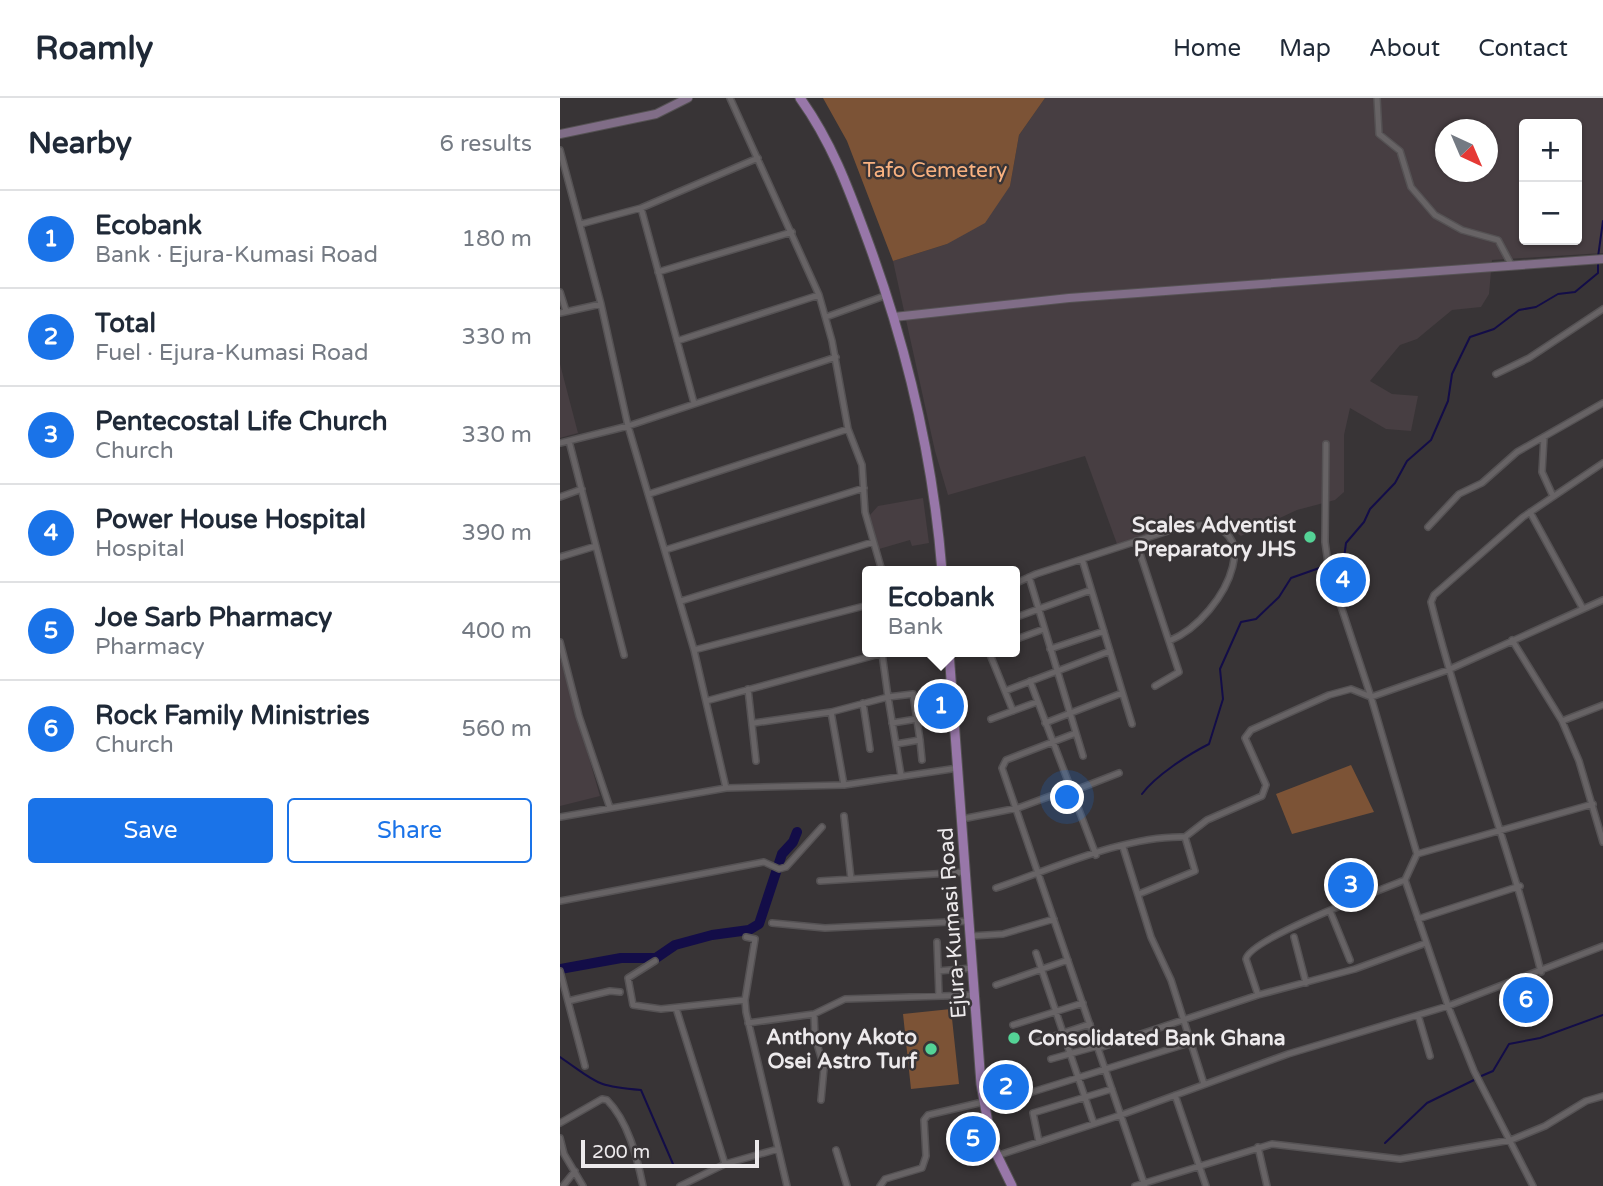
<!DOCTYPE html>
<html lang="en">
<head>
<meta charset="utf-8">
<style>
	body { margin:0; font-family:"Varela Round",sans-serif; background:#f2f2f3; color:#1f2937 }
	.controls { position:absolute; right:21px; top:21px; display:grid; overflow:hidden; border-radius:7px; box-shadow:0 2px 5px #0004 }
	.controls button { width:63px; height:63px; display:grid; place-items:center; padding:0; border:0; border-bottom:2px solid #e0e1e3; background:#fff; color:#1f2937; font:35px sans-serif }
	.compass { position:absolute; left:875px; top:21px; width:63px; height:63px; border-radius:50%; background:#fff; box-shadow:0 2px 5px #0004; rotate:136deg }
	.scale { position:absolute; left:21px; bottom:18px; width:178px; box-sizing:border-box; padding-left:7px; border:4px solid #edeaec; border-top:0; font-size:19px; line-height:24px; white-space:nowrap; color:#edeaec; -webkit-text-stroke:5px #383436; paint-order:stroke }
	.you { position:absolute; left:508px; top:700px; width:24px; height:24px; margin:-18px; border:5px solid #fff; border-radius:50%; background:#1a73e8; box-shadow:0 0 0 10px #1a73e833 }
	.badge { display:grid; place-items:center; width:46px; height:46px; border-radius:50%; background:#1a73e8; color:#fff; font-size:23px; font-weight:700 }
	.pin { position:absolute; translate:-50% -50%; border:4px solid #fff; box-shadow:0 2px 7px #0006 }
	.popup { position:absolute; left:302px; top:468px; width:158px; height:91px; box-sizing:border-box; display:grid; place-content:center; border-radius:7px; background:#fff; filter:drop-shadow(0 2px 5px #0005); font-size:23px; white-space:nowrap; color:#747a83 }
	.popup b { font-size:26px; color:#1f2937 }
	.popup::after { content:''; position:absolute; left:50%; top:100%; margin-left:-14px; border:14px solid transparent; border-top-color:#fff }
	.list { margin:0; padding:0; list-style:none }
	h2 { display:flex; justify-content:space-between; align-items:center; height:91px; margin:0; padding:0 28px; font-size:30px }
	h2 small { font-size:23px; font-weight:400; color:#747a83 }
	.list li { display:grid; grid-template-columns:46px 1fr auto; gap:21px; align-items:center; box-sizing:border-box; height:98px; padding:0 28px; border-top:2px solid #e0e1e3 }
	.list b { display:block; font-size:26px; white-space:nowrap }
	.list p { margin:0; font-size:23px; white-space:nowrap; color:#747a83 }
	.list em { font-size:23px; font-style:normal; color:#747a83 }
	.actions { display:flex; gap:14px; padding:21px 28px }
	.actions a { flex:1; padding:16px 0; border:2px solid #1a73e8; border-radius:7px; text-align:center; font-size:24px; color:#1a73e8 }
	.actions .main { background:#1a73e8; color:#fff }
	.map { position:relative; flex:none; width:1043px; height:1088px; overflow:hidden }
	header { display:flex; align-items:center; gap:42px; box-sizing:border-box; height:98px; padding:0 35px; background:#fff; border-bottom:2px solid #e0e1e3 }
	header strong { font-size:33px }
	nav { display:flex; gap:38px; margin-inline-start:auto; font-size:24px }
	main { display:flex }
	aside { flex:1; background:#fff }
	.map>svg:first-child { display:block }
	.built { fill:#473e42; fill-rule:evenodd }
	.green { fill:#7c5336 }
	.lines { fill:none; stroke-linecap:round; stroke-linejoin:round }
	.stream { stroke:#130d48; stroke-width:2 }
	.river { stroke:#130d48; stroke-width:10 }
	.street-casing { stroke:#555254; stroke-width:8 }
	.secondary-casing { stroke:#555254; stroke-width:10 }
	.primary-casing { stroke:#555254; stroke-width:11 }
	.street { stroke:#676365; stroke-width:5 }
	.secondary { stroke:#806d87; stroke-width:8 }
	.primary { stroke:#9877a9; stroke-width:9 }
	.poi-dot { fill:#54d396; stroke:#383436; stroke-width:2.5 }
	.labels { text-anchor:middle; stroke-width:5; stroke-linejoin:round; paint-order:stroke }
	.park-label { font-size:21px; fill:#fab280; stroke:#383436 }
	.poi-label { font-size:21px; font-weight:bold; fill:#edeaec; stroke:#383436; text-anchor:end }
	.street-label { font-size:21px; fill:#edeaec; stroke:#383436 }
</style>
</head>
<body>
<header>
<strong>Roamly</strong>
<nav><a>Home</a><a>Map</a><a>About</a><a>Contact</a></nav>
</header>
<main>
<aside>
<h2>Nearby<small>6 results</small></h2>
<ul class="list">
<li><span class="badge">1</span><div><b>Ecobank</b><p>Bank · Ejura-Kumasi Road</p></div><em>180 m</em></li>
<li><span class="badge">2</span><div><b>Total</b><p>Fuel · Ejura-Kumasi Road</p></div><em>330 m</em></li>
<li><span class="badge">3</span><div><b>Pentecostal Life Church</b><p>Church</p></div><em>330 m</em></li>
<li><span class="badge">4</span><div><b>Power House Hospital</b><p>Hospital</p></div><em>390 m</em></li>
<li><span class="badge">5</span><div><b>Joe Sarb Pharmacy</b><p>Pharmacy</p></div><em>400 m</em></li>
<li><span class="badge">6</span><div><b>Rock Family Ministries</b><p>Church</p></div><em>560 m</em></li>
</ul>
<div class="actions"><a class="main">Save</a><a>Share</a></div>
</aside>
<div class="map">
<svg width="1043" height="1088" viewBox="0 0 1043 1088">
	<rect width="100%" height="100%" fill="#383436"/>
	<path class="built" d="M 485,0 L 1043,0 L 1043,155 L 932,162 L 929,196 L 921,209 L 892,212 L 857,241 L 840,247 L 810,283 L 832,296 L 858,298 L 851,333 L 826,331 L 790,310 L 784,337 L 784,394 L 775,402 L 737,412 L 681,438 L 665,427 L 644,422 L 616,426 L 557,446 L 525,358 L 388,397 L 375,353 L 333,163 L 387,146 L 450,88 L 459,37 ZM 964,26 L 1017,26 L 1017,142 L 964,142 ZM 886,32 L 928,32 L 928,74 L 886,74 Z
		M 0,266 L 18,335 L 0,340 Z
		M 363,400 L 369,445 L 352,448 L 350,442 L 319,451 L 311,429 L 310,417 L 318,408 Z
		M 0,560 L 40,698 L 0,708 Z"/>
	<path class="green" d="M 263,0 L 485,0 L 459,37 L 450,88 L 425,125 L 387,146 L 333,163 L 287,43 Z
		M 791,667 L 814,714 L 732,736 L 716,696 Z
		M 391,911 L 399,986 L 351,991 L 343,916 Z"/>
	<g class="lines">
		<path class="stream" d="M 1038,159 L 1043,123
			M 771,467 L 778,466 L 784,460 L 786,445 L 804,424 L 810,411 L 835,385 L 847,363 L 871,342 L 888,303 L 892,276 L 910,239 L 934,231 L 959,212 L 976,209 L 998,196 L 1015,194 L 1038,175 L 1038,165
			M 582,696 C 595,678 629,656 649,646 L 663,601 L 660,571 L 681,524 L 696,521 L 719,499 L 731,480 L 765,468
			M 0,959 C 38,985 34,988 81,992 L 113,1066
			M 919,979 L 933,973 L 949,946 L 980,940 L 1043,917
			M 825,1045 L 867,1005 L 914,982"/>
		<path class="river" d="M 0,871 L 61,860 L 96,860 L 115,847 L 152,837 L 189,832 L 199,826 L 222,756 L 233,744 L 237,734"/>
		<defs>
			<path id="street" d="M 170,0 L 259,197 L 272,243 L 288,331 L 302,367 L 305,414 L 322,473
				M 817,0 L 819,36 L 840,53 L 851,89 L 875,117 L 902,132 L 938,142 L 952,168
				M 0,52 L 41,206 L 68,328 L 134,552 L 166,690
				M 81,110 L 134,305
				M 21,126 L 81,110 L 198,60
				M 98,174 L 232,134
				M 0,194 L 6,213
				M 0,215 L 41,206
				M 266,219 L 327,197
				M 117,243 L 259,197
				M 936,276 L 969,260 L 1043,211
				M 984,339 L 982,374 L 992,396
				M 9,343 L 64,557
				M 0,345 L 68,328 L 276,259
				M 766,346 L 765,444 L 769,472 L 811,599 L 857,756 L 845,782 L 888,908 L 914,973 L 973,1088
				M 89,396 L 288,331
				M 0,399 L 22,391
				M 970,414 L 1022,509
				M 868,429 L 899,396 L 922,385 L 957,354 L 1043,305
				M 576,443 L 619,574 L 595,588
				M 105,452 L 304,390
				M 0,459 L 36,448
				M 522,461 L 572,626
				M 469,479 L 523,658
				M 454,486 L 476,476 L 614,431 C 718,406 668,519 609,543
				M 121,503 L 313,444
				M 454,520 L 531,492
				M 454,542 L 484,531
				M 952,542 L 1002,623 L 1019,663 L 1043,744
				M 0,544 L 19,618 L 50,710
				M 490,551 L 544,533
				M 134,552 L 308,507
				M 429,554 L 453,613
				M 470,583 L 536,757
				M 188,591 L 196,663
				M 445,593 L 550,553
				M 146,603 L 327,554
				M 303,605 L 310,651
				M 431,621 L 477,604
				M 1002,623 L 1043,607
				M 194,625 L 271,614
				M 332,625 L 357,621
				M 485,625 L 562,595
				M 516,635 L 446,662 L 442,670 L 585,1088
				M 336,646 L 360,642 L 362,662
				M 341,677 L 328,599 L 353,596 L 360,642
				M 284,687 L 271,614 L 328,599 L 322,555
				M 513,693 L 559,675
				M 284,718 L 291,781
				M 0,719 L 166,690 L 284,687 L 398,670
				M 402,721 L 458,710 L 512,690
				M 563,749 L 591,839 L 611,882 L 644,986
				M 857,756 L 1033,706
				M 260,783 L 406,774
				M 436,790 C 492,771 566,737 625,739 L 647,722 L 702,698 L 706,687 L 685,640 L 691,632 L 769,597 L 791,591 L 811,599 L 888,572 L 1043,502
				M 579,796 L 635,773 L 625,739
				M 0,803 L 204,764 L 219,771 L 226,769 L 262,729
				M 770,813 L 790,862
				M 858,821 L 960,788
				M 212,825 L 265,830 L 410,823
				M 411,838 L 443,836 L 494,821
				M 186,839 L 195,841 L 185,902 L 186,914 L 227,1088
				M 734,839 L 746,885
				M 377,844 L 379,898
				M 476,855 L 534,1026
				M 95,863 L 68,880 L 73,907 L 101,911 L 185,902
				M 0,873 L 25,968
				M 378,873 L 413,870
				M 981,874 C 950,749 902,629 871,504 L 874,497 L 963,419 L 1043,365
				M 436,887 L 508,862
				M 698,897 L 686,861 C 689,841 820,792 845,782
				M 8,903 L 50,893 L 60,894
				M 116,910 L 165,1066
				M 254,916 L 255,939 L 264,970 L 261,1002
				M 858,917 L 870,958
				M 188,925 L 254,916 L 285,901 L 415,897
				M 453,927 L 523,905
				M 479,943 L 530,926
				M 539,950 L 698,897 L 795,871 L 866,845
				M 491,961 L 538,948
				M 469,995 L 629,945
				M 615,997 L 646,1088
				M 0,1025 L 42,1001 L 47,1002 C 68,1023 77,1059 83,1088
				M 0,1040 L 4,1056 L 23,1088
				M 479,1044 L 473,1015 L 552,991
				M 698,1049 L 707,1088
				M 276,1052 L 287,1088
				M 436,1058 L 561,1017 L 728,956 L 888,908 L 1043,848
				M 3,1088 L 15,1073
				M 120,1088 L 165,1066 L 218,1051
				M 320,1088 L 325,1081 L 362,1070 L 366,1058 L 364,1022 L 368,1017 L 423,1004
				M 575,1088 L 712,1046 L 840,1061 L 951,1042 L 985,1028 L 1026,1003 L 1043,998"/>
			<path id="secondary" d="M 0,36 L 96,16 L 128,0
				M 334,219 L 509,200 L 1043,161"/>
			<path id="primary" d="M 240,0 C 271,43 288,89 306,138 C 346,246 373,359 382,473
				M 389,554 L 421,986 L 432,1047 L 452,1088"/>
		</defs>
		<use href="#street" class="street-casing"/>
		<use href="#secondary" class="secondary-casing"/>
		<use href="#primary" class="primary-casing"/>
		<use href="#street" class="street"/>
		<use href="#secondary" class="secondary"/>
		<use href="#primary" class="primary"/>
	</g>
	<g class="poi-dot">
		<circle cx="750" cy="439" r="7"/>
		<circle cx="454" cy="940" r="7"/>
		<circle cx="371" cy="951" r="7"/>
	</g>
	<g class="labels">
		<g class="park-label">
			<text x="375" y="79">Tafo Cemetery</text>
		</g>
		<g class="poi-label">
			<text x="736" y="434">Scales Adventist<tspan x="736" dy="24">Preparatory JHS</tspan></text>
			<text x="357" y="946">Anthony Akoto<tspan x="357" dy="24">Osei Astro Turf</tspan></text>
			<text x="468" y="947" text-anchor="start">Consolidated Bank Ghana</text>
		</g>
		<g class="street-label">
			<text transform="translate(392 825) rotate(-94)" y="7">Ejura-Kumasi Road</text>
		</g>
	</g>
</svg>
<div class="controls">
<button>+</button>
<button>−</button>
</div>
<svg class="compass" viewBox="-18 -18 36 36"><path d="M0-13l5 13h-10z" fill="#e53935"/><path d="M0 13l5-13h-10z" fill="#747a83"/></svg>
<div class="scale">200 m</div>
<div class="you"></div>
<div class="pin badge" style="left:381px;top:608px">1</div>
<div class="popup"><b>Ecobank</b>Bank</div>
<div class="pin badge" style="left:446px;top:989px">2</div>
<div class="pin badge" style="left:791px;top:787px">3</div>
<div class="pin badge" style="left:783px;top:482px">4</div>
<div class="pin badge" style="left:413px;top:1041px">5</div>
<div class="pin badge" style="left:966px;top:902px">6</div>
</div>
</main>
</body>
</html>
